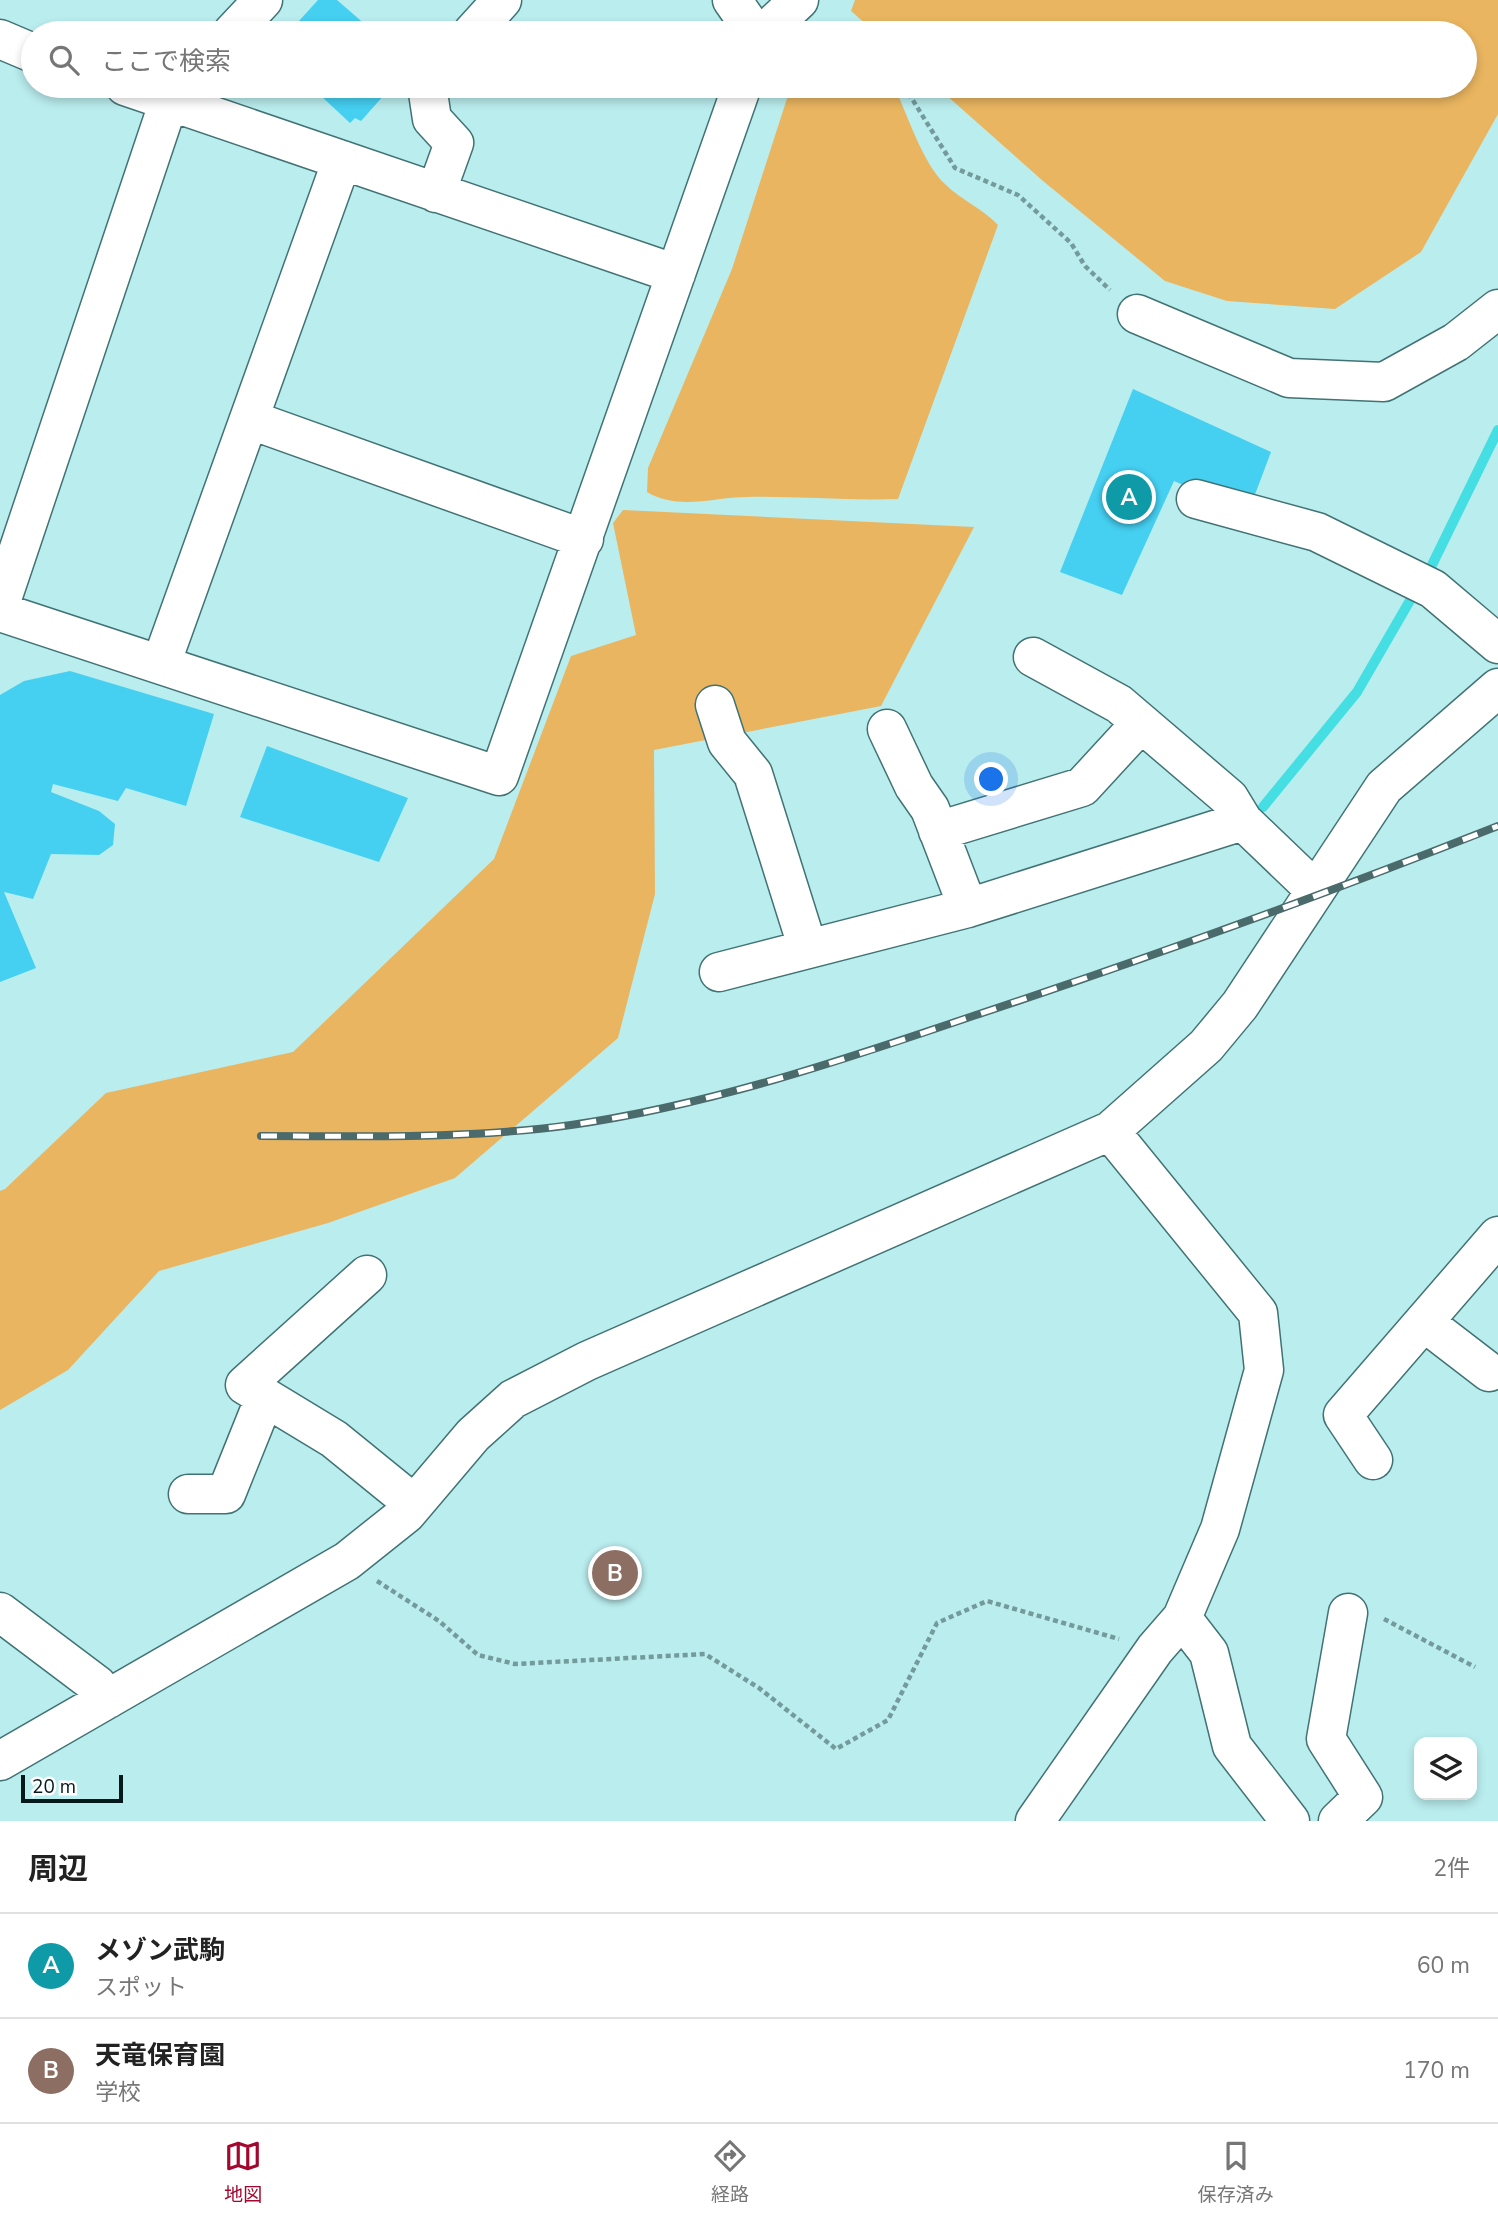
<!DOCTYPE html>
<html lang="ja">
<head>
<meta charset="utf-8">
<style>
	body { margin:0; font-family:"Nunito Sans","Noto Sans JP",sans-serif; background:#f6f6f6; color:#222 }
	.controls { position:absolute; right:21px; bottom:21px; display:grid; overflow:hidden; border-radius:14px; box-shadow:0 4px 10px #0003 }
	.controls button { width:63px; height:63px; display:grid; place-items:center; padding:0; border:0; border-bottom:2px solid #e0e0e0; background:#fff; color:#222; font:35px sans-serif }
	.scale { position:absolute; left:21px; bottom:18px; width:102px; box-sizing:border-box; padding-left:7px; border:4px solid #061a1b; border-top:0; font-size:19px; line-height:24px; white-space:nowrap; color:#061a1b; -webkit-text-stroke:5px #fff; paint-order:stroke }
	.you { position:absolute; left:992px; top:780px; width:24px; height:24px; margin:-18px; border:5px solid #fff; border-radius:50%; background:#1a73e8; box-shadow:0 0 0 10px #1a73e833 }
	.badge { display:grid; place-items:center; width:46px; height:46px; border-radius:50%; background:#a4072e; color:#fff; font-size:23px; font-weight:700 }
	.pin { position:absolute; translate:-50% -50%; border:4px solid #fff; box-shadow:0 2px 7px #0006 }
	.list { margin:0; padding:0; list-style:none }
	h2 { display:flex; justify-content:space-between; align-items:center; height:91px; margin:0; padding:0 28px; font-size:30px }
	h2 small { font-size:23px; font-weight:400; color:#767676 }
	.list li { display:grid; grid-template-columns:46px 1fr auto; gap:21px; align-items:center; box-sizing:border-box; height:105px; padding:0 28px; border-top:2px solid #e0e0e0 }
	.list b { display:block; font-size:26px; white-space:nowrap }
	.list p { margin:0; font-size:23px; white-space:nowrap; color:#767676 }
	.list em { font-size:23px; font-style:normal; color:#767676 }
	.icon { flex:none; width:38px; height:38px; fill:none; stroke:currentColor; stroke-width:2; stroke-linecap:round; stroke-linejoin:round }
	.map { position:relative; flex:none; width:1498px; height:1821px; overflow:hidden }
	.search { position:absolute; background:#fff; box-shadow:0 4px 10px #0003; left:21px; right:21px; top:21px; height:77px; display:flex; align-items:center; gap:18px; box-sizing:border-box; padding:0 24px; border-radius:38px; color:#767676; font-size:26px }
	.sheet { height:301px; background:#fff }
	nav { display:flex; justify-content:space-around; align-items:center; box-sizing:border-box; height:98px; border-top:2px solid #e0e0e0; background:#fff; font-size:19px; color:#767676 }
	nav a { display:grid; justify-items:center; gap:4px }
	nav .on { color:#a4072e }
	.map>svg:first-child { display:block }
	.green { fill:#e9b560 }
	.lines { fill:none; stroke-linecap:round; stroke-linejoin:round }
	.stream { stroke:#44dee3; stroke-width:10 }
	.building { fill:#45d0f2 }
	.minor-casing { stroke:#427374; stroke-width:41 }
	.path { stroke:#749a9b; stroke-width:4.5; stroke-dasharray:5 3.5; stroke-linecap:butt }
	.minor { stroke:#fff; stroke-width:38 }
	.rail-casing { stroke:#4a6a6b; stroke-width:8 }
	.rail { stroke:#fff; stroke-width:5; stroke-dasharray:16; stroke-linecap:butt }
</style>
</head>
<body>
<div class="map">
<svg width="1498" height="1821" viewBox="0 0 1498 1821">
	<rect width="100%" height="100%" fill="#baedee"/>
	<path class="green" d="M 855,0 L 1498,0 L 1498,114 L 1421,252 L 1335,309 L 1227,301 L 1165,281 L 1043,181 L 936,86 L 1465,86 L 1465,33 L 876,33 L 851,11 Z
		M 791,86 L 894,86 C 907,114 923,164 945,184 C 961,200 982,208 998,225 L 898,499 C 848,501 798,496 747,497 C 713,497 679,511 647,492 L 648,468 L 732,269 Z
		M 623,510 L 974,527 L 881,706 L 654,750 L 655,894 L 618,1038 L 455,1178 L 328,1223 L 159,1271 L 68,1370 L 0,1410 L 0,1191 L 5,1189 L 106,1093 L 293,1052 L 494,859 L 571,656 L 636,635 L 613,523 Z"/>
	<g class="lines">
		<path class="stream" d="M 1431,567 L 1498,430
			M 1263,807 L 1357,692 L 1412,597"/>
	</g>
	<path class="building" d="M 318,0 L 337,0 L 375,33 L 288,33 Z
		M 319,86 L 392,86 L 361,121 L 355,118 L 350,123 L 320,95 L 324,91 Z
		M 1133,389 L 1271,452 L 1248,513 L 1174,481 L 1122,595 L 1060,572 Z
		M 70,671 L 214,714 L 186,806 L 126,788 L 118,801 L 53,784 L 51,792 L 99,811 L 115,824 L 113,845 L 99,855 L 51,854 L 33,899 L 4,892 L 36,968 L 0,982 L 0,695 L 24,681 Z
		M 267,746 L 408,798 L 379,862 L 240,817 Z"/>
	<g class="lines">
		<defs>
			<path id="minor" d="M 732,0 L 755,33
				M 232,33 L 263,0
				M 472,33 L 502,0
				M 764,33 L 799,0
				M 0,39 L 33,53
				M 125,86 L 676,274
				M 427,86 L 432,119 L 454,143 L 436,193
				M 1137,314 L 1289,378 L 1384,382 L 1456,342 L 1498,309
				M 251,420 L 584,539
				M 1196,499 L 1317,532 L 1433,589 L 1498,644
				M 0,605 L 169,101 L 184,86
				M 0,612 L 499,776 L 742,86
				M 1033,657 L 1119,704 L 1229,798 L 1243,821
				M 161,664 L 342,160
				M 715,705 L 727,742 L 753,774 L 808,949
				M 887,729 L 914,786 L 930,809 L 968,908
				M 938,831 L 1082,787 L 1141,723
				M 719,972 L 968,908 L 1243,821 L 1315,890
				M 367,1275 L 245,1385 L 334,1439 L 414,1504
				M 1424,1322 L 1489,1372
				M 1373,1460 L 1343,1415 L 1498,1236
				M 188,1494 L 226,1494 L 265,1397
				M 0,1612 L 97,1685 L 108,1699
				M 1182,1618 L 1209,1653 L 1232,1746 L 1290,1821
				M 0,1761 L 347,1561 L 406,1514 L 473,1435 L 513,1399 L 587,1361 L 1110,1131 L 1206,1046 L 1240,1005 L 1384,787 L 1498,688
				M 1035,1821 L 1155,1649 L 1182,1618 L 1220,1529 L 1264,1370 L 1258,1313 L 1110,1131
				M 1338,1821 L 1363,1797 L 1326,1739 L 1348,1613"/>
		</defs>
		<use href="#minor" class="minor-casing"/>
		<path class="path" d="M 904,86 L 955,168 L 1018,195 L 1071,243 L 1085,266 L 1110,290
			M 377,1581 L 439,1621 L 478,1655 L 515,1664 L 705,1654 L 759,1688 L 836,1749 L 888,1720 L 937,1623 L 987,1601 L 1119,1639
			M 1384,1619 L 1475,1667"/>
		<use href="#minor" class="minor"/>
		<defs>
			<path id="rail" d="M 261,1136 C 364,1136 469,1139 571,1125 C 710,1105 843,1060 976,1015 C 1151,957 1326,894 1498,826"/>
		</defs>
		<use href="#rail" class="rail-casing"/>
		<use href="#rail" class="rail"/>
	</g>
</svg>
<div class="controls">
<button><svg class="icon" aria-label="layers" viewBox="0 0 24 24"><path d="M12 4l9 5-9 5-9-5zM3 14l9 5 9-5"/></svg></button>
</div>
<div class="scale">20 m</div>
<div class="you"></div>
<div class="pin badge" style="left:1129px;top:497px;background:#0f9aa8">A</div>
<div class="pin badge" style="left:615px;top:1573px;background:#8d6e63">B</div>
<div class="search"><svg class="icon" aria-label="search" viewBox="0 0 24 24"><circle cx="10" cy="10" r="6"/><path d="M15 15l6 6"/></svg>ここで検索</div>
</div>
<section class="sheet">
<h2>周辺<small>2件</small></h2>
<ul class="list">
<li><span class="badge" style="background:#0f9aa8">A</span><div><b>メゾン武駒</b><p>スポット</p></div><em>60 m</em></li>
<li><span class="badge" style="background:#8d6e63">B</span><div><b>天竜保育園</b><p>学校</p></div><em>170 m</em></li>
</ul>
</section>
<nav>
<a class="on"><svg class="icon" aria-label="map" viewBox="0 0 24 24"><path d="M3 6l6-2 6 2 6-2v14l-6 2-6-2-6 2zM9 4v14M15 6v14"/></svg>地図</a>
<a><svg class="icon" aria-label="directions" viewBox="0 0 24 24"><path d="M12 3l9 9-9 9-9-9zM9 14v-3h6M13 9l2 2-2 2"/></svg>経路</a>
<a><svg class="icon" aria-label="saved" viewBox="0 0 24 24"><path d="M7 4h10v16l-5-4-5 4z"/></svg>保存済み</a>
</nav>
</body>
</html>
